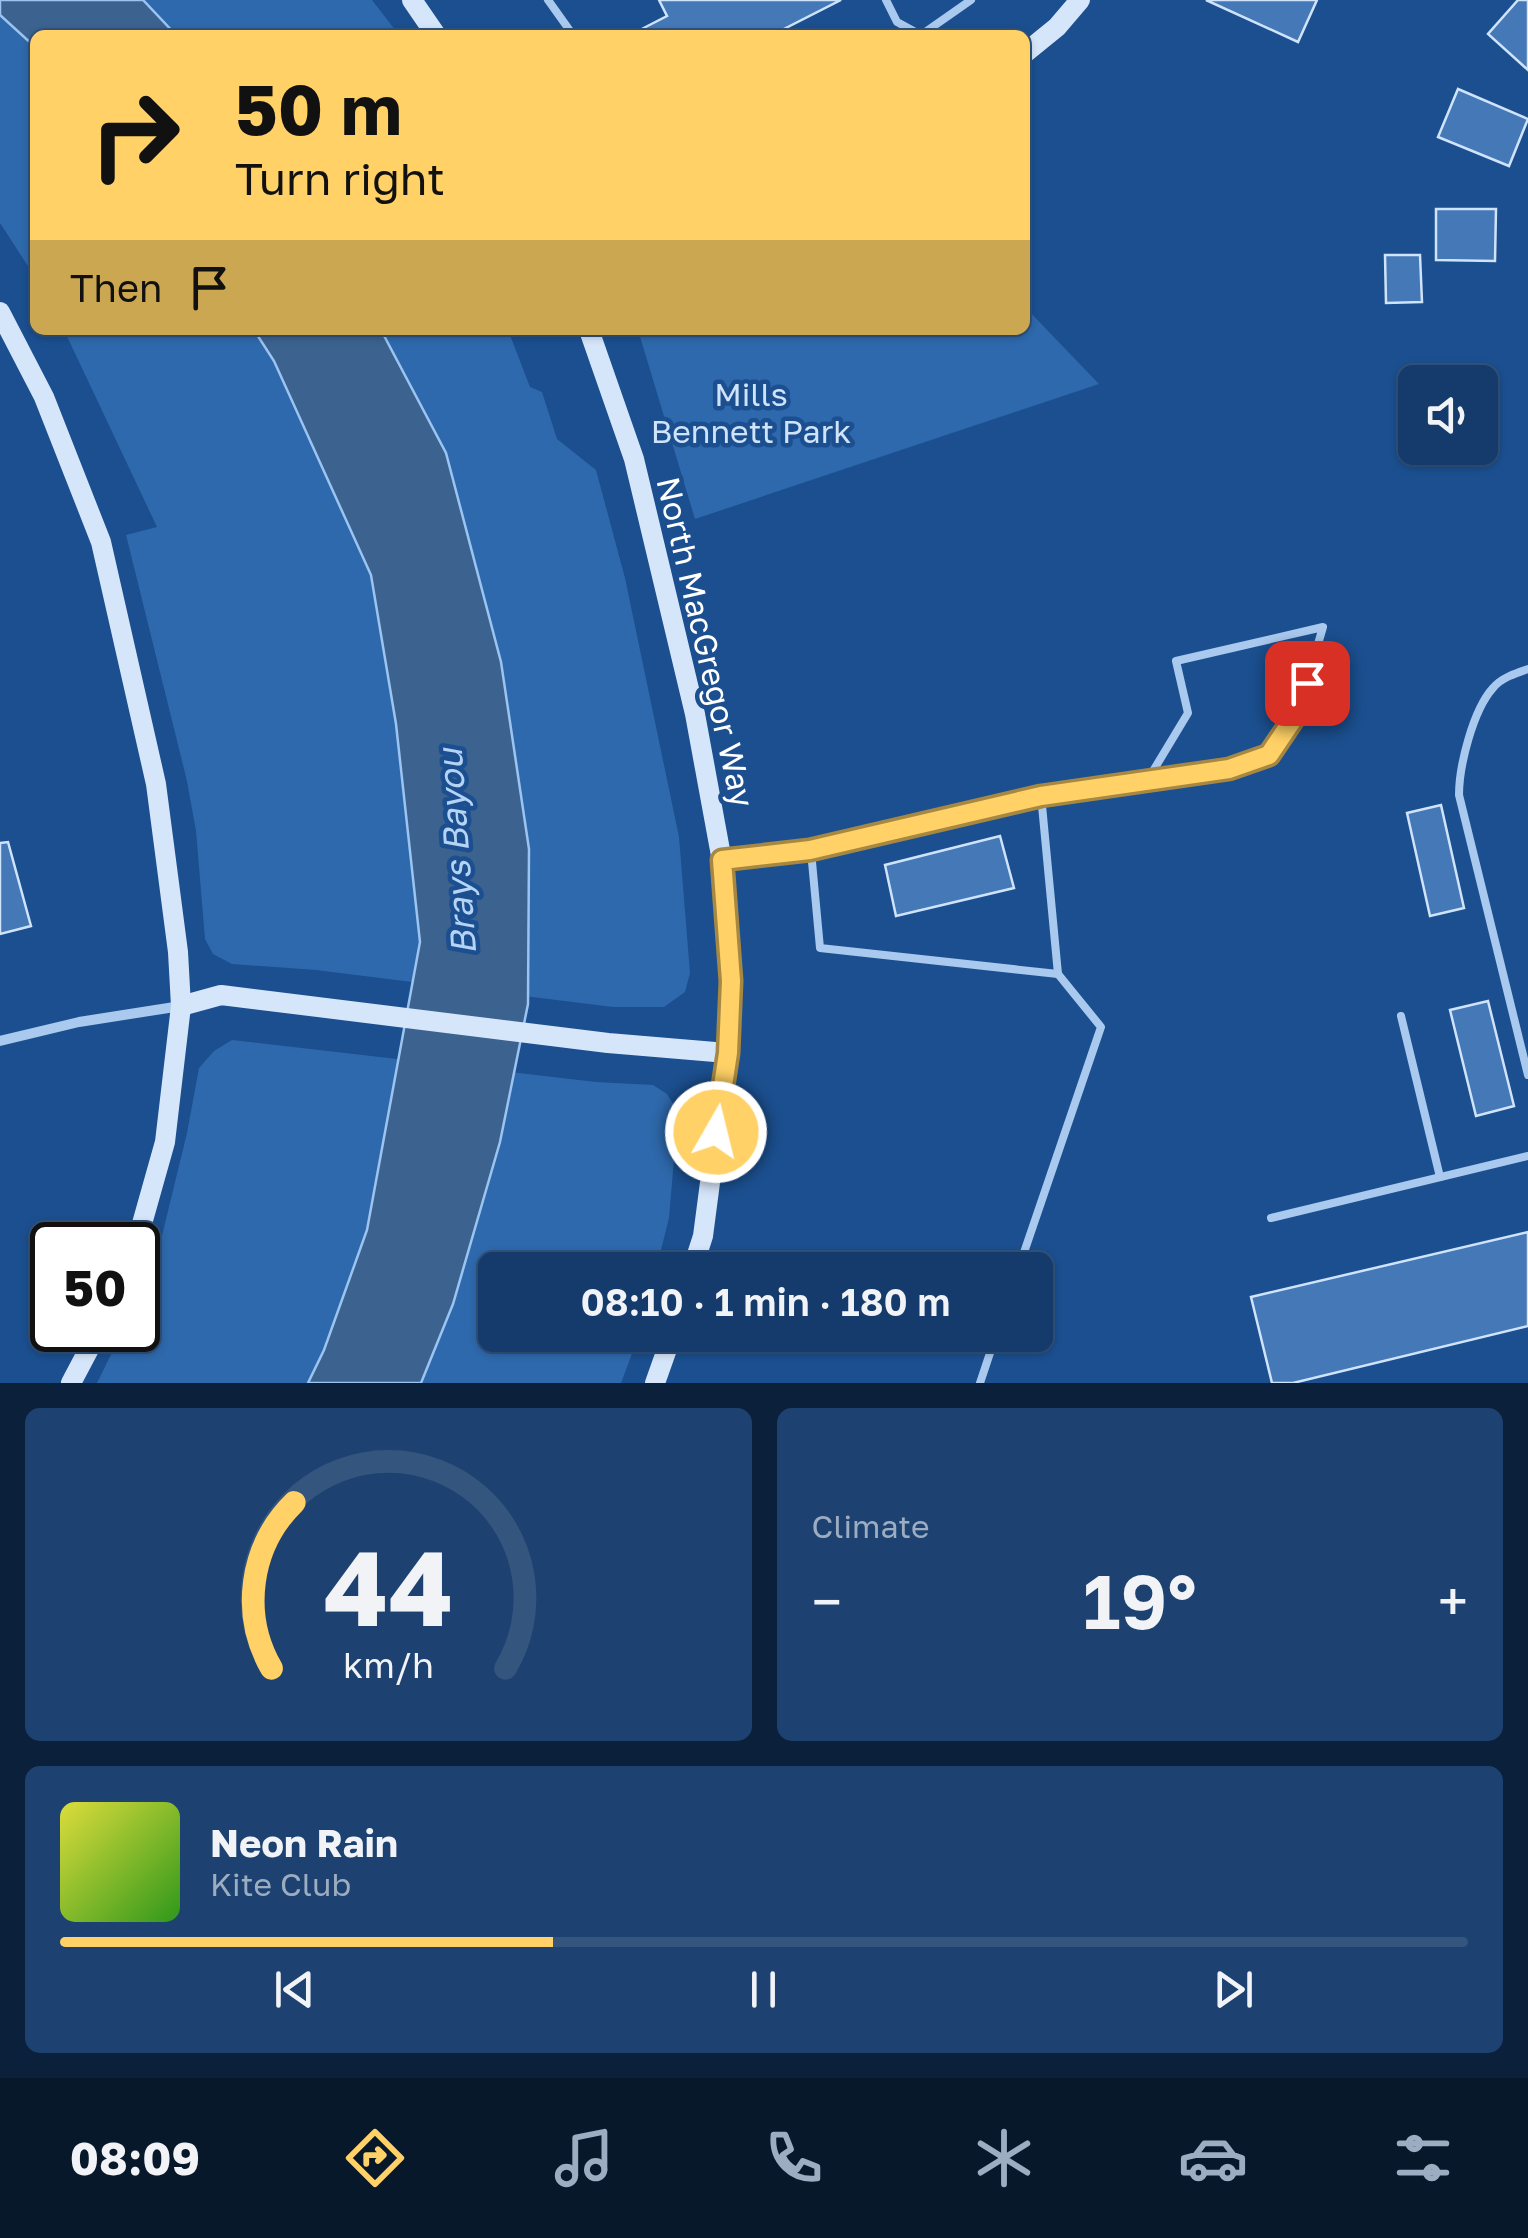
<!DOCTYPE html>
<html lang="en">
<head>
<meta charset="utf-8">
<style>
	:root { --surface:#143b6b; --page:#1d4271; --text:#f1f3f6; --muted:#9dadc1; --line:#33557e; --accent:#ffd166 }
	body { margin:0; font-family:"Golos Text",sans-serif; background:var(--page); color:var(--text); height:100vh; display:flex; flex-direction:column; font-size:38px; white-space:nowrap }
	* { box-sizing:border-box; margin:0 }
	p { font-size:32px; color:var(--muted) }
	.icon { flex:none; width:55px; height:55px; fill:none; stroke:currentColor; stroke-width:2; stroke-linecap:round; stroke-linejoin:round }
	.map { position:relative; height:1383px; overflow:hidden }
	.sheet { display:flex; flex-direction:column; gap:25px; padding:25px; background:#0b203b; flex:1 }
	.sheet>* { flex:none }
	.guide { position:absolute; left:30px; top:30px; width:1000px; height:305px; border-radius:15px; box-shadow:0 2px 8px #0004,0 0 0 2px var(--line); background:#ffd166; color:#111; overflow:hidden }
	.fabs { position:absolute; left:1398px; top:365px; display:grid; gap:20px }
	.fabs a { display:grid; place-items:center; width:100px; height:100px; border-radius:15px; background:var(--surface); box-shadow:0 2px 8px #0004,0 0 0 2px var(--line); font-size:50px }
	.speed { position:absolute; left:30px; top:1222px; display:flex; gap:20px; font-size:50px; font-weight:700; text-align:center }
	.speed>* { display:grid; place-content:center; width:130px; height:130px; border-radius:50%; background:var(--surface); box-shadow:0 2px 8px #0004,0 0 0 2px var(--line); line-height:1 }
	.speed .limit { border:5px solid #111; border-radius:15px; background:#fff; color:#111 }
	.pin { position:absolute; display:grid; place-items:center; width:85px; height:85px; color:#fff; margin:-42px; border-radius:20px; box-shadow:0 5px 15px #0006 }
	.me { position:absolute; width:110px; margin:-55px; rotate:8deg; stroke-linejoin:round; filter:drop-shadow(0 0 8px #0008) }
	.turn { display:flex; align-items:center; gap:35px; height:210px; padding:0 40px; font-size:45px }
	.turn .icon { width:130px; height:130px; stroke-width:2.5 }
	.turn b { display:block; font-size:70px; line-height:85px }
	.then { display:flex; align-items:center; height:95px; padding:0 40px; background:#0003; gap:20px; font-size:38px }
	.big { font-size:75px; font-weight:600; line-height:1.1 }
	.sheet .tile { flex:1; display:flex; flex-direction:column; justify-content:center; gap:15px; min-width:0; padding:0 35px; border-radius:15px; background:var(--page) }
	.sheet .dial { align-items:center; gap:0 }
	.dial svg { height:260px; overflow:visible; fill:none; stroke:var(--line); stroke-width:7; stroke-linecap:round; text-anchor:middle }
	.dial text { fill:var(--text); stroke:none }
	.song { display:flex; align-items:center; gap:30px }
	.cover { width:120px; height:120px; border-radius:15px; background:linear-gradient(135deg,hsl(60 70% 55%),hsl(110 70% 35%)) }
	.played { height:10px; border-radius:5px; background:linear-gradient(90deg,var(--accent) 35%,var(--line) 35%) }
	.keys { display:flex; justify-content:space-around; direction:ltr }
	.heat { display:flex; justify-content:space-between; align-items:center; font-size:55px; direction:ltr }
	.sheet .tiles { flex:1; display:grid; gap:25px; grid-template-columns:1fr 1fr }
	.tile:last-child { grid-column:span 2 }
	.trip { position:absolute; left:478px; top:1252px; width:575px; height:100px; border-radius:15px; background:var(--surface); box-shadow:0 2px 8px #0004,0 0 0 2px var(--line); font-weight:600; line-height:100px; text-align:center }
	.menu { display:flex; height:160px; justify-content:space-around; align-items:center; background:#08182b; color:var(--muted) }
	.menu .icon { width:70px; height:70px }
	.menu .active { color:var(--accent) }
	.menu b { font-size:45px; color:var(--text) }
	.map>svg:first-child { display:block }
	.green { fill:#2e69ad }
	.water { fill:#3c6290; stroke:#9cc4f0; stroke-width:2.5 }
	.building { fill:#4478b7; stroke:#cfe3fa; stroke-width:2.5 }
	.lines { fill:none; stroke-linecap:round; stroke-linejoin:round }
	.lane { stroke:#a9c9ee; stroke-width:8 }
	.street { stroke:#a9c9ee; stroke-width:10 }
	.secondary { stroke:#d6e6fa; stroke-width:20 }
	.route-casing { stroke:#a68842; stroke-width:25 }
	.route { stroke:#ffd166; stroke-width:18 }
	.labels { text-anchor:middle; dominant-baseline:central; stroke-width:9; stroke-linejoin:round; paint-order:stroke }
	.park-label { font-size:32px; fill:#cfe3fa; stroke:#1b4f8f }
	.street-label { font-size:32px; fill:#fff; stroke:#1b4f8f }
	.water-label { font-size:35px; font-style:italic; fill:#b5d3f5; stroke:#1b4f8f }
</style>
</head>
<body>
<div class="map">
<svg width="1528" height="1383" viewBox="0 0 1528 1383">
	<rect width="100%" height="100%" fill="#1b4f8f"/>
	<!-- green -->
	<g class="green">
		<polygon points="0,0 372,0 399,35 35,35 35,277 0,223"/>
		<polygon points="1025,307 1099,384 695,519 638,330 1025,330"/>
		<polygon points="64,330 508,330 530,387 542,392 557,439 596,470 625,578 679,837 690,973 685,992 664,1007 613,1007 316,970 232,964 213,954 205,939 196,831 187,781 126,535 157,527"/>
		<polygon points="232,1040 596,1082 653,1085 667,1094 678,1112 669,1218 656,1270 495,1270 495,1335 639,1335 621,1383 97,1383 123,1330 138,1330 138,1297 159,1248 187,1133 199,1068 214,1051"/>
	</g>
	<!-- water -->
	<g class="water">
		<polygon points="0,0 143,0 176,35 35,35 35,47 0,15"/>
		<polygon points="254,330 381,330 446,453 501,662 529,849 528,1004 500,1142 453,1304 421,1383 308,1383 324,1350 367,1230 420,942 396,724 371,575 274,361"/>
	</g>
	<!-- building -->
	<g class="building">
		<polygon points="659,0 841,0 772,35 630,35 667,16"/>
		<polygon points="1206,0 1317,0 1298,42"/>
		<polygon points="1518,0 1528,0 1528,70 1488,34"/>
		<polygon points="1458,89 1528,119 1509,166 1438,137"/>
		<polygon points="1436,209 1496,209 1495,261 1436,260"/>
		<polygon points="1385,255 1420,255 1422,302 1386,303"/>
		<polygon points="1441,805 1464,908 1430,916 1407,813"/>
		<polygon points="1000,836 1014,888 896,916 885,865"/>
		<polygon points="8,842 31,926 0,934 0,843"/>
		<polygon points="1488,1001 1514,1106 1476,1116 1450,1010"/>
		<polygon points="1528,1232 1528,1326 1293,1383 1272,1383 1251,1297"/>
	</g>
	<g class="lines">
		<!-- lane -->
		<g class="lane">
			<polyline points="548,0 573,35"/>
			<polyline points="886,0 897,22 921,35"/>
			<polyline points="921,35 971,0"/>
			<path d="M1528,669C1516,673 1501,678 1493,688C1473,710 1459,766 1459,795L1528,1075"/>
			<polyline points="1041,795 1058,974"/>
			<polyline points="811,851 820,948 1058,974 1101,1027 1018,1270"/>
			<polyline points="722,861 811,851 1041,795 1229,769 1269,755 1298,712 1323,627 1176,661 1188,713 1147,781"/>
			<polyline points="1401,1016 1440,1177"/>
			<polyline points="1271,1218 1528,1156"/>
			<polyline points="980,1383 996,1335"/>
		</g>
		<!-- street -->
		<polyline class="street" points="0,1041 79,1022 181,1006"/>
		<!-- secondary -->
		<g class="secondary">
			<polyline points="412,0 436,35"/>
			<polyline points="1025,53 1057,27 1080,0"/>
			<polyline points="0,312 44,397 101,542 156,784 178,952 181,1006 165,1142 136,1245"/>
			<polyline points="589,330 634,459 695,714 722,861 731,981 727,1053 703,1236 692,1270"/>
			<polyline points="181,1006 221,995 608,1043 727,1053"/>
			<polyline points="71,1383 99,1330"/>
			<polyline points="655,1383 672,1335"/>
		</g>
	</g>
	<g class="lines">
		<!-- route casing -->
		<g class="route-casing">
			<polyline id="route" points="716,1132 728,1053 731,981 722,860 810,850 1041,796 1229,769 1269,755 1298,712 1307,683"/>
		</g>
		<!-- route -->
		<use href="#route" class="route"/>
	</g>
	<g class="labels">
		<!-- park labels -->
		<g class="park-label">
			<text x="751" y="394">Mills<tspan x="751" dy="37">Bennett Park</tspan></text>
		</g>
		<!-- street labels -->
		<g class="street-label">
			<text transform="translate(706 642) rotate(77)">North MacGregor Way</text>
		</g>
		<!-- water labels -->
		<g class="water-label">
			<text transform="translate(456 852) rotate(-94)">Brays Bayou</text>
		</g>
	</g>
</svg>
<div class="fabs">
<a><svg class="icon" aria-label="sound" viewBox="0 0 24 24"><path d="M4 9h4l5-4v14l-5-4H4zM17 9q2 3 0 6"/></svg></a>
</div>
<div class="speed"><div class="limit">50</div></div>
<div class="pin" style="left:1307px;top:683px;background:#d93025"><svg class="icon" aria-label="arrive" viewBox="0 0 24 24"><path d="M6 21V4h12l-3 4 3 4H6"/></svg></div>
<svg class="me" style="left:716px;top:1132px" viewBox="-20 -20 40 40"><circle r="17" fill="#ffd166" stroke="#fff" stroke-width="3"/><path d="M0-11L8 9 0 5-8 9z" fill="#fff"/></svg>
<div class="trip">08:10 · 1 min · 180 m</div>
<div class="guide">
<div class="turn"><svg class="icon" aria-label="right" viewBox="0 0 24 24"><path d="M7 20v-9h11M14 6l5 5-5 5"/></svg><div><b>50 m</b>Turn right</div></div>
<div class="then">Then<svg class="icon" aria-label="arrive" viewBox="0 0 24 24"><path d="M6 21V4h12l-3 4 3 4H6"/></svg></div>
</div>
</div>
<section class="sheet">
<div class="tiles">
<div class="tile dial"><svg viewBox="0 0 100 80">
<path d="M14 69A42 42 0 1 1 86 69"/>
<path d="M14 69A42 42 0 0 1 21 18" stroke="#ffd166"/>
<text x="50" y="56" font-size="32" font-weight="700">44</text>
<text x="50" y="72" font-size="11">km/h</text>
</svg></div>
<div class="tile"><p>Climate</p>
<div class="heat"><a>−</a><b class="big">19°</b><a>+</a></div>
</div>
<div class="tile">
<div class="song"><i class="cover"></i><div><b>Neon Rain</b><p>Kite Club</p></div></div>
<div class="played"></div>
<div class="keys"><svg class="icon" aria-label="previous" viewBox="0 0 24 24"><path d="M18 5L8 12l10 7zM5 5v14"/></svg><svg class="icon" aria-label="pause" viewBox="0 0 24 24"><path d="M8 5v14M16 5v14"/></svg><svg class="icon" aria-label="next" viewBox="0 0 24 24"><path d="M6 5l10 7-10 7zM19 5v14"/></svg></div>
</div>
</div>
</section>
<nav class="menu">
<b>08:09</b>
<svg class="icon active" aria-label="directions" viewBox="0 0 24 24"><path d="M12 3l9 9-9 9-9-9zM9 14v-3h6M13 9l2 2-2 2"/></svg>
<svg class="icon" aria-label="music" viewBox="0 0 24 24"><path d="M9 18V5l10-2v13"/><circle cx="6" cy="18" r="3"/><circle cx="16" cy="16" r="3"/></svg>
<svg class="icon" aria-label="phone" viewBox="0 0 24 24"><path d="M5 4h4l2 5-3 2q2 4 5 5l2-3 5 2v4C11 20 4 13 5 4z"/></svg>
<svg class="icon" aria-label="climate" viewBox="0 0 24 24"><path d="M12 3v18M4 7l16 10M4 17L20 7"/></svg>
<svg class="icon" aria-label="car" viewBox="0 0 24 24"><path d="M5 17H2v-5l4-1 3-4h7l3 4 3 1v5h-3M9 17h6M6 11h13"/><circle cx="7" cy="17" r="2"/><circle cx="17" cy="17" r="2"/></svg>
<svg class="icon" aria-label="filters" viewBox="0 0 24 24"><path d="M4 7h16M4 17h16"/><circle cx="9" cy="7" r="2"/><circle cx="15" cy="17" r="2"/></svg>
</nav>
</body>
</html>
